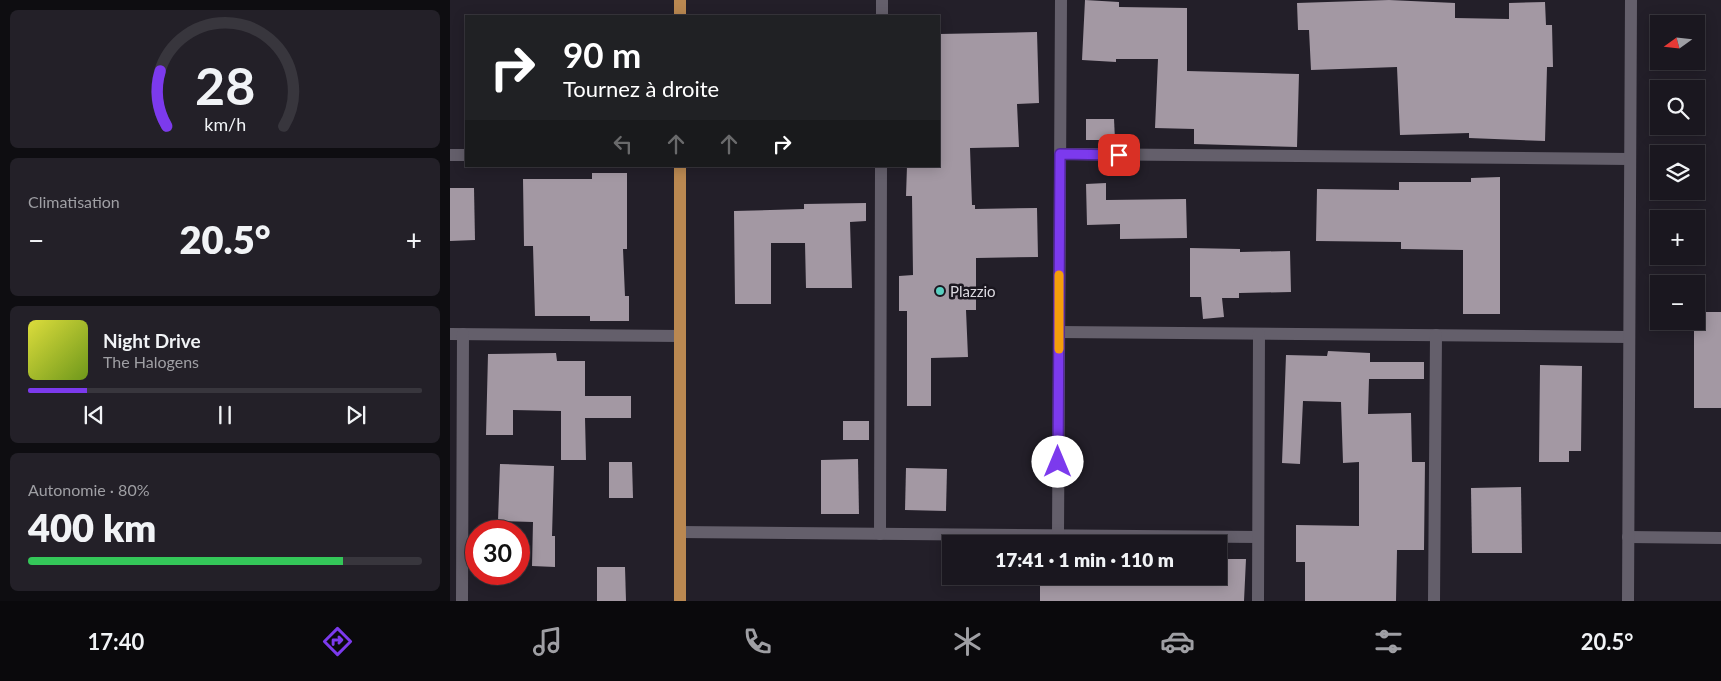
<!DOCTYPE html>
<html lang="fr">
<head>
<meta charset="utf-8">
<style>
	:root { --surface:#1a171f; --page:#232028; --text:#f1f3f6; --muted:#9f9fa4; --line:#38363d; --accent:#7c3aed }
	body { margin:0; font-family:Lato,sans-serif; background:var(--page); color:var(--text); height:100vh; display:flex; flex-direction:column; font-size:19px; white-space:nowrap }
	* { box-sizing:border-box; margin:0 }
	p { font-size:16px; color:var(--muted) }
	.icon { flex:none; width:28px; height:28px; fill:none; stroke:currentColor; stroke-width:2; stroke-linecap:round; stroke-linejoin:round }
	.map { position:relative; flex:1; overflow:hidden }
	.panel { display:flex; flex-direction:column; gap:10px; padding:10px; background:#0e0d11; width:450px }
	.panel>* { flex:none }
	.top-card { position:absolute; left:15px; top:15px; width:475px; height:152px; border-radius:0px; box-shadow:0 2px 12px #0003,0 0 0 1px var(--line); background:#202124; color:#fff; overflow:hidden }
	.needle { width:32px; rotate:255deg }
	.controls { position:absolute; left:1200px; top:15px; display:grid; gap:10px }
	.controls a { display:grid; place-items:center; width:55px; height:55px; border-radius:0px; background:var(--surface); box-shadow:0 2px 12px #0003,0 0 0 1px var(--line); font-size:25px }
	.speed { position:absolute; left:15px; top:520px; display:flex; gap:10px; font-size:25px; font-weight:700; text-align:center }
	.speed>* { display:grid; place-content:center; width:65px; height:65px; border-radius:50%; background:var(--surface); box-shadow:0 2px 12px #0003,0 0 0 1px var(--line); line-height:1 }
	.speed .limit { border:8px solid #d22; background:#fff; color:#111 }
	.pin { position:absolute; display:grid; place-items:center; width:42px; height:42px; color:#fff; margin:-21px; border-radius:10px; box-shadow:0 2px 8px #0006 }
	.me { position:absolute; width:55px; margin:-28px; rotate:0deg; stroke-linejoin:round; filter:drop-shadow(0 0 4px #0008) }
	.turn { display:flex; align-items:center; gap:18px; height:105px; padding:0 15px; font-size:22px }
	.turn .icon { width:65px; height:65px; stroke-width:2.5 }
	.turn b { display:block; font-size:35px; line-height:42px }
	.lanes { display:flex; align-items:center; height:48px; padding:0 15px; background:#0003; justify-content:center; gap:25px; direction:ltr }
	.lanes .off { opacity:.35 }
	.big { font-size:38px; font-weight:800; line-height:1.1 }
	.panel .widget { flex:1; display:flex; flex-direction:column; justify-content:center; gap:8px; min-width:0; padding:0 18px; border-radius:8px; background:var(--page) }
	.panel .dial { align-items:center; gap:0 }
	.dial svg { height:130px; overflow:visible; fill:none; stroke:var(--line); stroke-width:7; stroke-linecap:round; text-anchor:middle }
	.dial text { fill:var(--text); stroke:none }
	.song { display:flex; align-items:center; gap:15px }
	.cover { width:60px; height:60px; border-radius:8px; background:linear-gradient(135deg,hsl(60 70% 55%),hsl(80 70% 35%)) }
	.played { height:5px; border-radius:2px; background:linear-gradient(90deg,var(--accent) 15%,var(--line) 15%) }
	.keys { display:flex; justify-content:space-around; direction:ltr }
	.heat { display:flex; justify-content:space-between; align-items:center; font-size:28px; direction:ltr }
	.charge { height:8px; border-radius:4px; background:linear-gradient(90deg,#34c759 80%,var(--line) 0) }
	.trip { position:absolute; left:492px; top:535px; width:285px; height:50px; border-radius:0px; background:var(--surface); box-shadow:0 2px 12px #0003,0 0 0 1px var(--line); font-weight:800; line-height:50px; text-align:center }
	.tabs { display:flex; height:80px; justify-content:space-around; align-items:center; background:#0a090c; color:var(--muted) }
	.tabs .icon { width:35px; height:35px }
	.tabs .on { color:var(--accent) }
	.tabs b { font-size:22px; color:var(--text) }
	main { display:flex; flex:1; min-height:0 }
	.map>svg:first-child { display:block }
	.building { fill:#a398a3 }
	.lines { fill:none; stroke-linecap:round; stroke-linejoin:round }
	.minor { stroke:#645f6b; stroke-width:12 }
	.major { stroke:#ba8851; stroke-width:12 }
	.route-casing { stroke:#51269a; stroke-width:12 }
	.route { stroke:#7c3aed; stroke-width:9 }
	.slow { stroke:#f59e0b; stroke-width:9 }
	.poi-dot { fill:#59cebf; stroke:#1a161f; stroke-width:2 }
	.labels { text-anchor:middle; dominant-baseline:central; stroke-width:5; stroke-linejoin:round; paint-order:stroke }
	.poi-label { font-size:15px; fill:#dcd9e0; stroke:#1a161f; text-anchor:start }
</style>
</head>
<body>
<main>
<section class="panel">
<div class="widget dial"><svg viewBox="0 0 100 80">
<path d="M14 69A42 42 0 1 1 86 69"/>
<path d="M14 69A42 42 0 0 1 10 35" stroke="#7c3aed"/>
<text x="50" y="56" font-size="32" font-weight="700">28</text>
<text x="50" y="72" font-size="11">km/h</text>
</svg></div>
<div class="widget"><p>Climatisation</p>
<div class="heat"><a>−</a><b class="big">20.5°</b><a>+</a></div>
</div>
<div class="widget">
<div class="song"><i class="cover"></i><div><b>Night Drive</b><p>The Halogens</p></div></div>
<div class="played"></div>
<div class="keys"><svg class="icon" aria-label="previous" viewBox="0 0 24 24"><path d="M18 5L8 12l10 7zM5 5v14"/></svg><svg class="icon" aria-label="pause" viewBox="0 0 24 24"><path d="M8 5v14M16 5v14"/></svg><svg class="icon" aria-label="next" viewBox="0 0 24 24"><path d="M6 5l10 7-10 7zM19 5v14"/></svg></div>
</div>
<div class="widget"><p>Autonomie · 80%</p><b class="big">400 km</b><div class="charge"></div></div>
</section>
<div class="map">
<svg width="1271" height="601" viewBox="0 0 1271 601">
	<rect width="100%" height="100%" fill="#231f29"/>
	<!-- building -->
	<g class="building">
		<polygon points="635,0 669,2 669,7 737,8 737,71 849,74 847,147 744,144 744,129 705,128 708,59 666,59 666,62 632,60"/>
		<polygon points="939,0 1005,3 1005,18 1059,19 1059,3 1095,2 1096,25 1102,25 1103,67 1097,67 1095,141 1019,138 1019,133 950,135 947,67 861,70 859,30 848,30 847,3"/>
		<polygon points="587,32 589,103 567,104 569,147 520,148 522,205 525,205 525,209 587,208 588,257 526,258 526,310 516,310 518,357 481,358 481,406 457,406 457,311 449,311 449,276 463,275 462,196 456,196 457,166 489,166 489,34"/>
		<polygon points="636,119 664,119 665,140 636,140"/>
		<polygon points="142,173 177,173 177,249 173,249 175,296 179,296 179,321 140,321 140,316 85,316 83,246 74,246 73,179 142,179"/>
		<polygon points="1050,177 1050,314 1013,314 1013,250 951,249 951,242 866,241 867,189 949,190 949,182 1021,182 1021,178"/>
		<polygon points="656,183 656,200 736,199 737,238 670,239 670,224 637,225 636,184"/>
		<polygon points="0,188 24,188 25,240 0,241"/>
		<polygon points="416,203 416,221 400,222 402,288 356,288 355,243 321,243 321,304 285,304 284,211 354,209 354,204"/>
		<polygon points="740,248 790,249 790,252 840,251 841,292 789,293 789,298 772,298 774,317 753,319 751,297 740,297"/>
		<polygon points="1246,312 1271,312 1271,408 1244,408 1244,321 1246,321"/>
		<polygon points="878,351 920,353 920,362 974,362 974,379 919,379 918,414 961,413 962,462 975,462 974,550 947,550 946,601 855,601 855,562 846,562 846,525 909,526 909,462 893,463 891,402 853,401 850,464 832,463 836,355 877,356"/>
		<polygon points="106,353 107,361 135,361 135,396 181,396 181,418 135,418 136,460 111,460 111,411 63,410 63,435 36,435 38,354"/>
		<polygon points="1090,365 1132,366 1131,451 1119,451 1119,462 1089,462"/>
		<rect x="393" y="421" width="26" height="19"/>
		<polygon points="408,459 409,514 371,514 371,460"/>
		<polygon points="159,462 182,462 183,498 159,498"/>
		<polygon points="50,464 104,466 102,536 105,536 105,567 82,566 83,522 48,521"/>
		<polygon points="456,468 497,469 496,511 455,510"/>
		<polygon points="1071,487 1072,553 1022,553 1021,488"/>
		<polygon points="775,559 796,559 794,601 590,601 590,576 775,578"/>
		<polygon points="147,567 175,567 176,601 147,601"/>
	</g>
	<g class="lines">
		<!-- minor -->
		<g class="minor">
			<polyline points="432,16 432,0"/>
			<polyline points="610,154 1180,159"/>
			<polyline points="0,155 16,155"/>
			<polyline points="609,332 1179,337"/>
			<polyline points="0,334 230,336"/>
			<polyline points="230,532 808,537"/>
			<polyline points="430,534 431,166"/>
			<polyline points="608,535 611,0"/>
			<polyline points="1178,537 1271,538"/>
			<polyline points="12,601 13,334"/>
			<polyline points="808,601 809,334"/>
			<polyline points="984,601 986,335"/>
			<polyline points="1178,601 1181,0"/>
		</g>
		<!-- major -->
		<g class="major">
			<polyline points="230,16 230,0"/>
			<polyline points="230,601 230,166"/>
		</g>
	</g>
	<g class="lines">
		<!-- route casing -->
		<g class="route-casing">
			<polyline id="route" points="608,462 610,154 669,155"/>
		</g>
		<!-- route -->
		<use href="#route" class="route"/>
		<!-- slow -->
		<polyline class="slow" points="609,349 609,275"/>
	</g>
	<!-- markers -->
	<circle class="poi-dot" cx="490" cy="291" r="5"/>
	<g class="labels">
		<!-- poi labels -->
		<g class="poi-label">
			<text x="500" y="291">Plazzio</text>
		</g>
	</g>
</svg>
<div class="controls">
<a><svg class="needle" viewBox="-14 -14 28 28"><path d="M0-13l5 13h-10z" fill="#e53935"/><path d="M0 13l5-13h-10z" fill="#9f9fa4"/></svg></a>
<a><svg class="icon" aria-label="search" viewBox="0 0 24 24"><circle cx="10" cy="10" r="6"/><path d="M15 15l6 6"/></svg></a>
<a><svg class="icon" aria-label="layers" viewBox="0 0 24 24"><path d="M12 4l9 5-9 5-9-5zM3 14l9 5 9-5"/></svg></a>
<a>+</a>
<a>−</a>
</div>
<div class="speed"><div class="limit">30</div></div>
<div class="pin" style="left:669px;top:155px;background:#d93025"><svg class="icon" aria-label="arrive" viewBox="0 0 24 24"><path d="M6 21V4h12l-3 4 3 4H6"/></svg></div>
<svg class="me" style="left:608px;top:462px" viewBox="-20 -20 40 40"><circle r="19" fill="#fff"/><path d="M0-13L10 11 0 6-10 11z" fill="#7c3aed"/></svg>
<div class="trip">17:41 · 1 min · 110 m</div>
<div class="top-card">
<div class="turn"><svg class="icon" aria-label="right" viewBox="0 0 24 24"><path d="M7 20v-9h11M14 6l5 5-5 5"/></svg><div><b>90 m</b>Tournez à droite</div></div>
<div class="lanes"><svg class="icon off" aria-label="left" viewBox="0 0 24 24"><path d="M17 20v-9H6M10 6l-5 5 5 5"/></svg><svg class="icon off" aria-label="ahead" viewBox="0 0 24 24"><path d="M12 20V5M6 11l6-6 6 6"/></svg><svg class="icon off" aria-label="ahead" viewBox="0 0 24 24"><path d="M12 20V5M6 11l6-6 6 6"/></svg><svg class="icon" aria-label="right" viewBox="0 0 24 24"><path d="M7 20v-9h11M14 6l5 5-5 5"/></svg></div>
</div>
</div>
</main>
<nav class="tabs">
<b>17:40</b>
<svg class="icon on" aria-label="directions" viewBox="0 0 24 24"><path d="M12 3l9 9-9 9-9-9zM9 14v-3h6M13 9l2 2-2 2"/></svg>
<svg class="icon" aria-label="music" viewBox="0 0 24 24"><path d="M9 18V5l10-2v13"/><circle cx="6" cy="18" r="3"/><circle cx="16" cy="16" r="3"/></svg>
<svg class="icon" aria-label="phone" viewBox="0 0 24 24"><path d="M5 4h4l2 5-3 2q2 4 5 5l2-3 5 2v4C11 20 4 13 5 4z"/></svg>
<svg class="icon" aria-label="climate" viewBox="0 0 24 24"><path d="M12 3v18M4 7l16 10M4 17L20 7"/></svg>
<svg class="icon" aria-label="car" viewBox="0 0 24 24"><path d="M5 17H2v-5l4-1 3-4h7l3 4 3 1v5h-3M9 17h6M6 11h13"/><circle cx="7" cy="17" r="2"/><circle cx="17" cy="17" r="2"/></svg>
<svg class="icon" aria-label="filters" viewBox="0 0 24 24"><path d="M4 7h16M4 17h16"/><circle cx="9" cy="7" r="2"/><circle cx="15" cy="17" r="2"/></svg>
<b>20.5°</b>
</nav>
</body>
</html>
